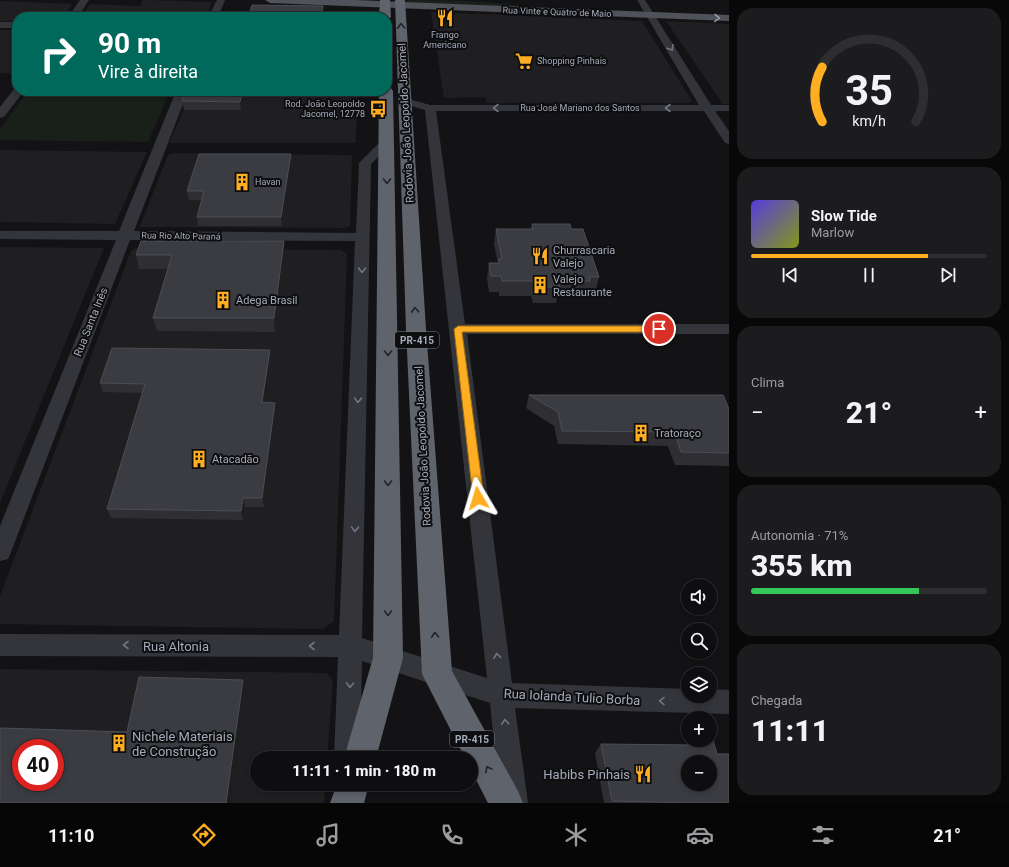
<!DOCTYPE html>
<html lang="pt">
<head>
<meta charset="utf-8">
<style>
	:root { --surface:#0e0e10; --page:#1c1c1e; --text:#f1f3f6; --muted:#9b9c9f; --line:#2e2e30; --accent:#ffae21 }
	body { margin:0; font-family:Roboto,sans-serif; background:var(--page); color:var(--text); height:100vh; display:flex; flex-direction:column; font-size:15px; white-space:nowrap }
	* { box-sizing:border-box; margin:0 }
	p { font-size:13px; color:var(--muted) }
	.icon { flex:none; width:22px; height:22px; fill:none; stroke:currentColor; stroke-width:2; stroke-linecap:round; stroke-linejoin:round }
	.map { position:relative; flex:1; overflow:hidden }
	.panel { display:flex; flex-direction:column; gap:8px; padding:8px; background:#080809; width:280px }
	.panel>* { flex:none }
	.banner { position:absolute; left:12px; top:12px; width:380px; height:84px; border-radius:16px; box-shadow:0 2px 6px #0003,0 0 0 1px var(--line); background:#00695c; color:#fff; overflow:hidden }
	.controls { position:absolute; left:681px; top:579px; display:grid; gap:8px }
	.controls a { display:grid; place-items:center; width:36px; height:36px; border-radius:50%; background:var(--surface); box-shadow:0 2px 6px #0003,0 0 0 1px var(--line); font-size:20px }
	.speed { position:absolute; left:12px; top:739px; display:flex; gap:8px; font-size:20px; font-weight:700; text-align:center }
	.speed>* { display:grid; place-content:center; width:52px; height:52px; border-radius:50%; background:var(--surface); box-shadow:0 2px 6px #0003,0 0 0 1px var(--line); line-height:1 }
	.speed .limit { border:6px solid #d22; background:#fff; color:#111 }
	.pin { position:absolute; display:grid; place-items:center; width:34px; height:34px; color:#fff; margin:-17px; border:2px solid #fff; border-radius:50%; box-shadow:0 1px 4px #0007 }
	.me { position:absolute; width:44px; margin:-22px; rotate:353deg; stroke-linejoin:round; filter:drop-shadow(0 0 3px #0008) }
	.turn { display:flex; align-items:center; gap:14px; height:84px; padding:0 20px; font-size:18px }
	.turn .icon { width:52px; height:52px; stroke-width:2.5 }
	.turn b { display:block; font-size:28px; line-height:34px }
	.big { font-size:30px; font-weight:800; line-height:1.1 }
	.panel .card { flex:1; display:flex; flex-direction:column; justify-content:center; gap:6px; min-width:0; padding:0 14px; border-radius:16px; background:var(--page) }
	.panel .dial { align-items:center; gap:0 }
	.dial svg { height:104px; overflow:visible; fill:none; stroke:var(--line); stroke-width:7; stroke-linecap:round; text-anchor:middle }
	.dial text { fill:var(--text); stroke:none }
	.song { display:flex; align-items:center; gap:12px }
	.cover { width:48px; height:48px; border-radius:6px; background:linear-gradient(135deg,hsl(250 70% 55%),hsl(70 70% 35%)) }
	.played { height:4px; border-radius:2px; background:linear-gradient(90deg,var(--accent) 75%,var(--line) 75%) }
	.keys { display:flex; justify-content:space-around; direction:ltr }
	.heat { display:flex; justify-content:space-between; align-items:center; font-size:22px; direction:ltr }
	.charge { height:6px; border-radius:3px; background:linear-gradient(90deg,#34c759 71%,var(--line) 0) }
	.trip { position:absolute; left:250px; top:751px; width:228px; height:40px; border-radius:20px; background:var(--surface); box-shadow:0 2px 6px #0003,0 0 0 1px var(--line); font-weight:800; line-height:40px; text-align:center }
	.tabs { display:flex; height:64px; justify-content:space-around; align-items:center; background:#060606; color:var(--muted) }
	.tabs .icon { width:28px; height:28px }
	.tabs .selected { color:var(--accent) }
	.tabs b { font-size:18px; color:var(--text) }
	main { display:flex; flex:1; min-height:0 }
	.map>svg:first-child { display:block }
	.built { fill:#1f1f22; fill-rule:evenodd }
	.green { fill:#19201a }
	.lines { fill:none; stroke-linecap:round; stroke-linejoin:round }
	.minor { fill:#34353a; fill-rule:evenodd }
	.major { fill:#505259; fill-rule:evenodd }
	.highway { fill:#5f636c; fill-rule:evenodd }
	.wall { fill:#2f2f33 }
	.shaded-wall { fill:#1e1e21 }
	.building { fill:#3b3c41; stroke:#4c4e54; fill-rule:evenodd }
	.oneway { stroke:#9398a4 }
	.oneway2 { stroke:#222327 }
	.oneway3 { stroke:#72757f }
	.route { fill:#ffae21; stroke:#a67115 }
	.labels { text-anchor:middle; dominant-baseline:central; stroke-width:4; stroke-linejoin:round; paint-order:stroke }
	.far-street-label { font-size:9px; fill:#a4aab7; stroke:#0e0e10 }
	.far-poi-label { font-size:9px; fill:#a4aab7; stroke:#0e0e10; text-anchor:start }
	.shield { fill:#0e0e10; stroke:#777b85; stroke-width:1 }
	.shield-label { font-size:10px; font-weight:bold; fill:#a4aab7 }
	.street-label { font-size:11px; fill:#a4aab7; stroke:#0e0e10 }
	.poi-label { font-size:11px; fill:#a4aab7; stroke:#0e0e10; text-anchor:start }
	.near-street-label { font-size:13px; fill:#a4aab7; stroke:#0e0e10 }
	.near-poi-label { font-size:13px; fill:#a4aab7; stroke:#0e0e10; text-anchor:start }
</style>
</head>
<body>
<main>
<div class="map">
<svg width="729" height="803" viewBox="0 0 729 803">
	<rect width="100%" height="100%" fill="#131315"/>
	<!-- built -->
	<g class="built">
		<polygon points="143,0 147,0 212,2 206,17 81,17 90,4 140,6"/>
		<polygon points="0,1 73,4 63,17 17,17 17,21 0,21"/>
		<polygon points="431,12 642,21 692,101 688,103 487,103 485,97 444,98"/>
		<polygon points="666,21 729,24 729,105 723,104"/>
		<rect x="0" y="30" width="17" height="43"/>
		<polygon points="192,91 359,91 355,143 169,143"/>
		<polygon points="0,150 147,152 115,224 0,222"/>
		<polygon points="173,153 349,155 352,156 350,226 345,228 142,227 140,226 168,155"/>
		<polygon points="0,247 104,248 0,503"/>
		<polygon points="136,248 341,250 347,254 334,621 323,629 0,624 0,596 131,251"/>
		<path d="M0,669L327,673L333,681L327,758H257V784H325L324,803H0ZM21,748H55V782H21Z"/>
	</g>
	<!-- green -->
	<g class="green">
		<path d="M407,0C450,0 494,1 536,8L407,3Z"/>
		<polygon points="28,91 170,91 148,142 0,140 0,129"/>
	</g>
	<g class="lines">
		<!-- minor -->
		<g class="minor">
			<polygon points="80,0 89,0 78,17 68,17"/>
			<polygon points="217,0 225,0 218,17 208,17"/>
			<polygon points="637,0 645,0 711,105 729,105 729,111 715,111 729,131 729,144 725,143 704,111 436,111 465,324 729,324 729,334 467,334 512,683 688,689 688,696 710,696 710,689 729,690 729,714 515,708 528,803 500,803 490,703 362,661 360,758 334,758 338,657 0,656 0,634 339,635 355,241 130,240 11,552 8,559 0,561 0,526 116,240 0,239 0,231 119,231 176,91 188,91 134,231 356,233 359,163 383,139 391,139 393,142 371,164 362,638 487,678 425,110 401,103 399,101 405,98 430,105 699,105"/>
			<rect x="0" y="22" width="17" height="6"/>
			<polygon points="17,88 17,91 24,91 4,117 0,118 0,107 14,89"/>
		</g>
		<!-- major -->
		<polygon class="major" points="265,0 355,0 729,15 729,21 270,3"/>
		<!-- highway -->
		<g class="highway">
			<polygon points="380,0 390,0 391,17 389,19 387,20 387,17 379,17"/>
			<polygon points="395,0 405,0 426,329 452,671 518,791 523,803 488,803 471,770 471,758 465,758 422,674 406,329"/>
			<polygon points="387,87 391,88 393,91 403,658 376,758 344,758 373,658 379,91 387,91"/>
			<polygon points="337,784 369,784 364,803 330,803"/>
		</g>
	</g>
	<!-- wall -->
	<g class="wall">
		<polygon points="246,91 241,110 184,110 182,101"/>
		<polygon points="291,154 292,163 282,226 198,226 197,217 202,200 189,200 187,191"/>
		<polygon points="532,224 571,229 599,277 595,293 587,293 586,296 557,296 556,303 533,303 531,296 499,296 499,292 489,292 487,278 489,263 498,263 494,244 496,229 531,229"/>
		<polygon points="285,254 275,332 157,331 153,318 168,269 139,269 136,255"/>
		<polygon points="271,359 265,402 276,412 264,507 245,507 243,520 111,518 107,509 142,393 103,392 100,383"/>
		<polygon points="529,395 729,409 729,466 675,465 668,446 558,444 554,426 526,408"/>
		<polygon points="691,740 717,754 729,803 604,803 595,753 601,744 686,745"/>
	</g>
	<!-- shaded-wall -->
	<g class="shaded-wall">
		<polygon points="323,6 323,17 322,17"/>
		<polygon points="243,91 246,91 241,110 240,102"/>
		<polygon points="291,154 292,163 282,226 281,217"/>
		<polygon points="284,241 285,254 275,332 274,318"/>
		<polygon points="270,350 271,359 264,412 262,402"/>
		<polygon points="275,403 276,412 264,507 262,498"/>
		<polygon points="243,498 245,507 243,520 241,511"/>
		<polygon points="243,680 245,687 230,803 226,803"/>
	</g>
	<!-- building -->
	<g class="building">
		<polygon points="252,5 323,6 322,17 248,17"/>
		<polygon points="186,91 243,91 240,102 182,101"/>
		<polygon points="199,154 291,154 281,217 197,217 204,191 187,191"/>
		<polygon points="532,224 570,224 571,229 583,229 599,277 589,277 590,281 558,281 560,287 536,287 535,281 502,281 501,276 491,276 489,263 499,263 499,259 502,259 496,229 533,229"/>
		<polygon points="141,241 284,241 274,318 153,318 172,255 136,255"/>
		<polygon points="112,348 270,350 262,402 275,403 262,498 243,498 241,511 107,509 145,384 100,383"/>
		<polygon points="529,395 723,395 729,409 729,453 681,452 674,432 562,431 558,412"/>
		<path d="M139,677L243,680L226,803H0V728L127,732ZM21,748H55V782H21Z"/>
		<path d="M691,740H713L717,754H729V803H696L612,801L601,744L693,745ZM688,762H710V784H688Z"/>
	</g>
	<!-- one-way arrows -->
	<defs><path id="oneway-chevron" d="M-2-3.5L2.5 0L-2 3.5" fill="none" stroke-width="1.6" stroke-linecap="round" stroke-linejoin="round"/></defs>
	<use class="oneway" href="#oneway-chevron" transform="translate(717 18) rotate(2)"/>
	<g class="oneway2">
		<use href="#oneway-chevron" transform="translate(401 26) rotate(-93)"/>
		<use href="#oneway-chevron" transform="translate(387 181) rotate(89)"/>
		<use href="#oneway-chevron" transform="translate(415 310) rotate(-93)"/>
		<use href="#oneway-chevron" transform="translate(388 353) rotate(90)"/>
		<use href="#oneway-chevron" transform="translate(388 483) rotate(90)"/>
		<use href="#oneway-chevron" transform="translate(388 613) rotate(90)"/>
		<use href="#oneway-chevron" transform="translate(435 635) rotate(-93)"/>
		<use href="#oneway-chevron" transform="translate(488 769) rotate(-118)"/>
	</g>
	<g class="oneway3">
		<use href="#oneway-chevron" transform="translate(671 48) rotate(58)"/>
		<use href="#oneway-chevron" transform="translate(496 108) rotate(180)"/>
		<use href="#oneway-chevron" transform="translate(668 108) rotate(180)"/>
		<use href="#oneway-chevron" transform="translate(362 270) rotate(92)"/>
		<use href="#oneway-chevron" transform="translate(358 400) rotate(92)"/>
		<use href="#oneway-chevron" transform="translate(355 529) rotate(92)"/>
		<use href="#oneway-chevron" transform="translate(126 645) rotate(-180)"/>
		<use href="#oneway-chevron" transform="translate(312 646) rotate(-180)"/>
		<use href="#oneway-chevron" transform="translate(497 656) rotate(-97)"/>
		<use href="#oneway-chevron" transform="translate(350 685) rotate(91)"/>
		<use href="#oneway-chevron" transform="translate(662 701) rotate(-179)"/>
		<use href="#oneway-chevron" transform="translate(505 722) rotate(-96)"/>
	</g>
	<!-- route -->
	<polygon class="route" points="458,326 659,326 663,329 659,332 462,332 484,498 482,501 478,502 475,501 473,498 454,329"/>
	<!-- icons -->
	<defs>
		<g id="restaurant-bare" transform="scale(1.38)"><path d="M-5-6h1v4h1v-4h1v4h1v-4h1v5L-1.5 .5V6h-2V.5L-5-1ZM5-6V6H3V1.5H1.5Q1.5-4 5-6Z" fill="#ffae21" stroke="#0e0e10" stroke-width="2.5" paint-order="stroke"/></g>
		<g id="supermarket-bare" transform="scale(1.38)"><path d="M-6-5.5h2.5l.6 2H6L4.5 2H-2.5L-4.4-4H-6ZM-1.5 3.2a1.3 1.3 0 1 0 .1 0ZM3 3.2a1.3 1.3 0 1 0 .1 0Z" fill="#ffae21" stroke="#0e0e10" stroke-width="2.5" paint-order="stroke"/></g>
		<g id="bus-bare" transform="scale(1.38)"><path d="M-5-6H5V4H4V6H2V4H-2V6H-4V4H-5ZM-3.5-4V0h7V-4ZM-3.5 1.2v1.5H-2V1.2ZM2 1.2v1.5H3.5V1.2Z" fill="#ffae21" stroke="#0e0e10" stroke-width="2.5" paint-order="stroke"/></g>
		<g id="building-bare" transform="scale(1.38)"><path d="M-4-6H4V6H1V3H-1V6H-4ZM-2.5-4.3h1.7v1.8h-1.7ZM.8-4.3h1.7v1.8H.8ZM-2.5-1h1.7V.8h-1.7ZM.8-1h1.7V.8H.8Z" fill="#ffae21" stroke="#0e0e10" stroke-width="2.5" paint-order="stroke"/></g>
	</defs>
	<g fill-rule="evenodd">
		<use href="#restaurant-bare" x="445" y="18"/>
		<use href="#supermarket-bare" x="524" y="61"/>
		<use href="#bus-bare" x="378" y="109"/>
		<use href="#building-bare" x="242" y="182"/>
		<use href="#restaurant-bare" x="540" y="256"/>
		<use href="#building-bare" x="540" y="285"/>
		<use href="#building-bare" x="223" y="300"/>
		<use href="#building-bare" x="641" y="433"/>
		<use href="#building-bare" x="199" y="459"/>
		<use href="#building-bare" x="119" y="743"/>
		<use href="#restaurant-bare" x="643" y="774"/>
	</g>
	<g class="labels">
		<!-- far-street labels -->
		<g class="far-street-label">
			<text transform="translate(557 12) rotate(2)">Rua Vinte e Quatro de Maio</text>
			<text x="580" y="108">Rua José Mariano dos Santos</text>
			<text transform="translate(181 236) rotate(1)">Rua Rio Alto Paraná</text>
		</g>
		<!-- far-poi labels -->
		<g class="far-poi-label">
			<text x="445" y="35" text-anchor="middle">Frango<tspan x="445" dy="10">Americano</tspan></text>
			<text x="537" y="61">Shopping Pinhais</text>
			<text x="365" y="104" text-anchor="end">Rod. João Leopoldo<tspan x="365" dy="10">Jacomel, 12778</tspan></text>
			<text x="255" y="182">Havan</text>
		</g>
		<!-- shield labels -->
		<g class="shield">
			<rect x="395" y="332" width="44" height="16" rx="3"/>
			<rect x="450" y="731" width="44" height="16" rx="3"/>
		</g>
		<g class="shield-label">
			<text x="417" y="340">PR-415</text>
			<text x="472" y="739">PR-415</text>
		</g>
		<!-- street labels -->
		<g class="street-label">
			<text transform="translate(406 123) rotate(-93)">Rodovia João Leopoldo Jacomel</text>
			<text transform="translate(91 322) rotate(-68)">Rua Santa Inês</text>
			<text transform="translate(423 446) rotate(-93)">Rodovia João Leopoldo Jacomel</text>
		</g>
		<!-- poi labels -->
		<g class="poi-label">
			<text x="553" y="250">Churrascaria<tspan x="553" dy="13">Valejo</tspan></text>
			<text x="553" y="279">Valejo<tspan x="553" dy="13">Restaurante</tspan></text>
			<text x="236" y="300">Adega Brasil</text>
			<text x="654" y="433">Tratoraço</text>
			<text x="212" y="459">Atacadão</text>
		</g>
		<!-- near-street labels -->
		<g class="near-street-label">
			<text x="176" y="646">Rua Altonia</text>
			<text transform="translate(572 697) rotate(3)">Rua Iolanda Tulio Borba</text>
		</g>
		<!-- near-poi labels -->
		<g class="near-poi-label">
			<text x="132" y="736">Nichele Materiais<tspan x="132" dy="15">de Construção</tspan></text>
			<text x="630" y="774" text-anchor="end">Habibs Pinhais</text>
		</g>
	</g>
</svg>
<div class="controls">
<a><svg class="icon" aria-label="sound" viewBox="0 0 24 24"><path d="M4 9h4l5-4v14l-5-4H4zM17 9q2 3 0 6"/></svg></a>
<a><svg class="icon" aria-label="search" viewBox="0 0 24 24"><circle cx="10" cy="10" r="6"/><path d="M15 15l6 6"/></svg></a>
<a><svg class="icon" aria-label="layers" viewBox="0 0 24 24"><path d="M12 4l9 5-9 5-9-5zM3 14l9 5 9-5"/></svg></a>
<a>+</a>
<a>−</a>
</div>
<div class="speed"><div class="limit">40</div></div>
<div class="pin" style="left:659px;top:329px;background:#d93025"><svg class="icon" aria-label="arrive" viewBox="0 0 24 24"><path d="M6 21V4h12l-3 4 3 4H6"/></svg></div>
<svg class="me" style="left:478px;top:498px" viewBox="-20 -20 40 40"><path d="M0-17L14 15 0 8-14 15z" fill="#ffae21" stroke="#fff" stroke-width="4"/></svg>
<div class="trip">11:11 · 1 min · 180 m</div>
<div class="banner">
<div class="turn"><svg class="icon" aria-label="right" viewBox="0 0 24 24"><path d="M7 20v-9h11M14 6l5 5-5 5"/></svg><div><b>90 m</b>Vire à direita</div></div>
</div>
</div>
<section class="panel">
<div class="card dial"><svg viewBox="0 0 100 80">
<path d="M14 69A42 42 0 1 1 86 69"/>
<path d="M14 69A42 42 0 0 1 14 27" stroke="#ffae21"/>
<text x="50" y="56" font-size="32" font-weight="700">35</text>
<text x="50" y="72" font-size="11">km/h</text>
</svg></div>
<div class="card">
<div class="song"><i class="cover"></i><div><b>Slow Tide</b><p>Marlow</p></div></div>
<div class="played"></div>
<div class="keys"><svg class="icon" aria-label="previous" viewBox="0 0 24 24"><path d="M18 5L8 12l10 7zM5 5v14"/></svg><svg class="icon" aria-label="pause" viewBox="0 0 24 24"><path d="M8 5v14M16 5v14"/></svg><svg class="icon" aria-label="next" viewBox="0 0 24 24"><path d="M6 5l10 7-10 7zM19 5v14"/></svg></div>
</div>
<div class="card"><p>Clima</p>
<div class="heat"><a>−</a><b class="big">21°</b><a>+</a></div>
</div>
<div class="card"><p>Autonomia · 71%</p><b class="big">355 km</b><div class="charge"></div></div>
<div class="card"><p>Chegada</p><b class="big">11:11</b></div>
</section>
</main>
<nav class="tabs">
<b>11:10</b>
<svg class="icon selected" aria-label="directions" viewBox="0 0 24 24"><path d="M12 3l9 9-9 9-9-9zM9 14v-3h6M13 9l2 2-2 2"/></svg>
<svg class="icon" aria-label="music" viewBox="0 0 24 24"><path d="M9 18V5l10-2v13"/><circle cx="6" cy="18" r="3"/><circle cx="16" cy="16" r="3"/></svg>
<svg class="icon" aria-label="phone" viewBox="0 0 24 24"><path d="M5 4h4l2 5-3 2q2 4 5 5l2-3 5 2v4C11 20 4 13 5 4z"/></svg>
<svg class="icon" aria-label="climate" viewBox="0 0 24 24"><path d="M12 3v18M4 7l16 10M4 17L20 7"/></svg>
<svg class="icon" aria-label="car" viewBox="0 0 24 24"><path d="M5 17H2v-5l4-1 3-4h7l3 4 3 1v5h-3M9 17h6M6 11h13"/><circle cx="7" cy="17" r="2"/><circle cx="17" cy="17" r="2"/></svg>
<svg class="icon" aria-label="filters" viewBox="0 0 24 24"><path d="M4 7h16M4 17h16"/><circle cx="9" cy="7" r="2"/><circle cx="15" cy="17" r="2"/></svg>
<b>21°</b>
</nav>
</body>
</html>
